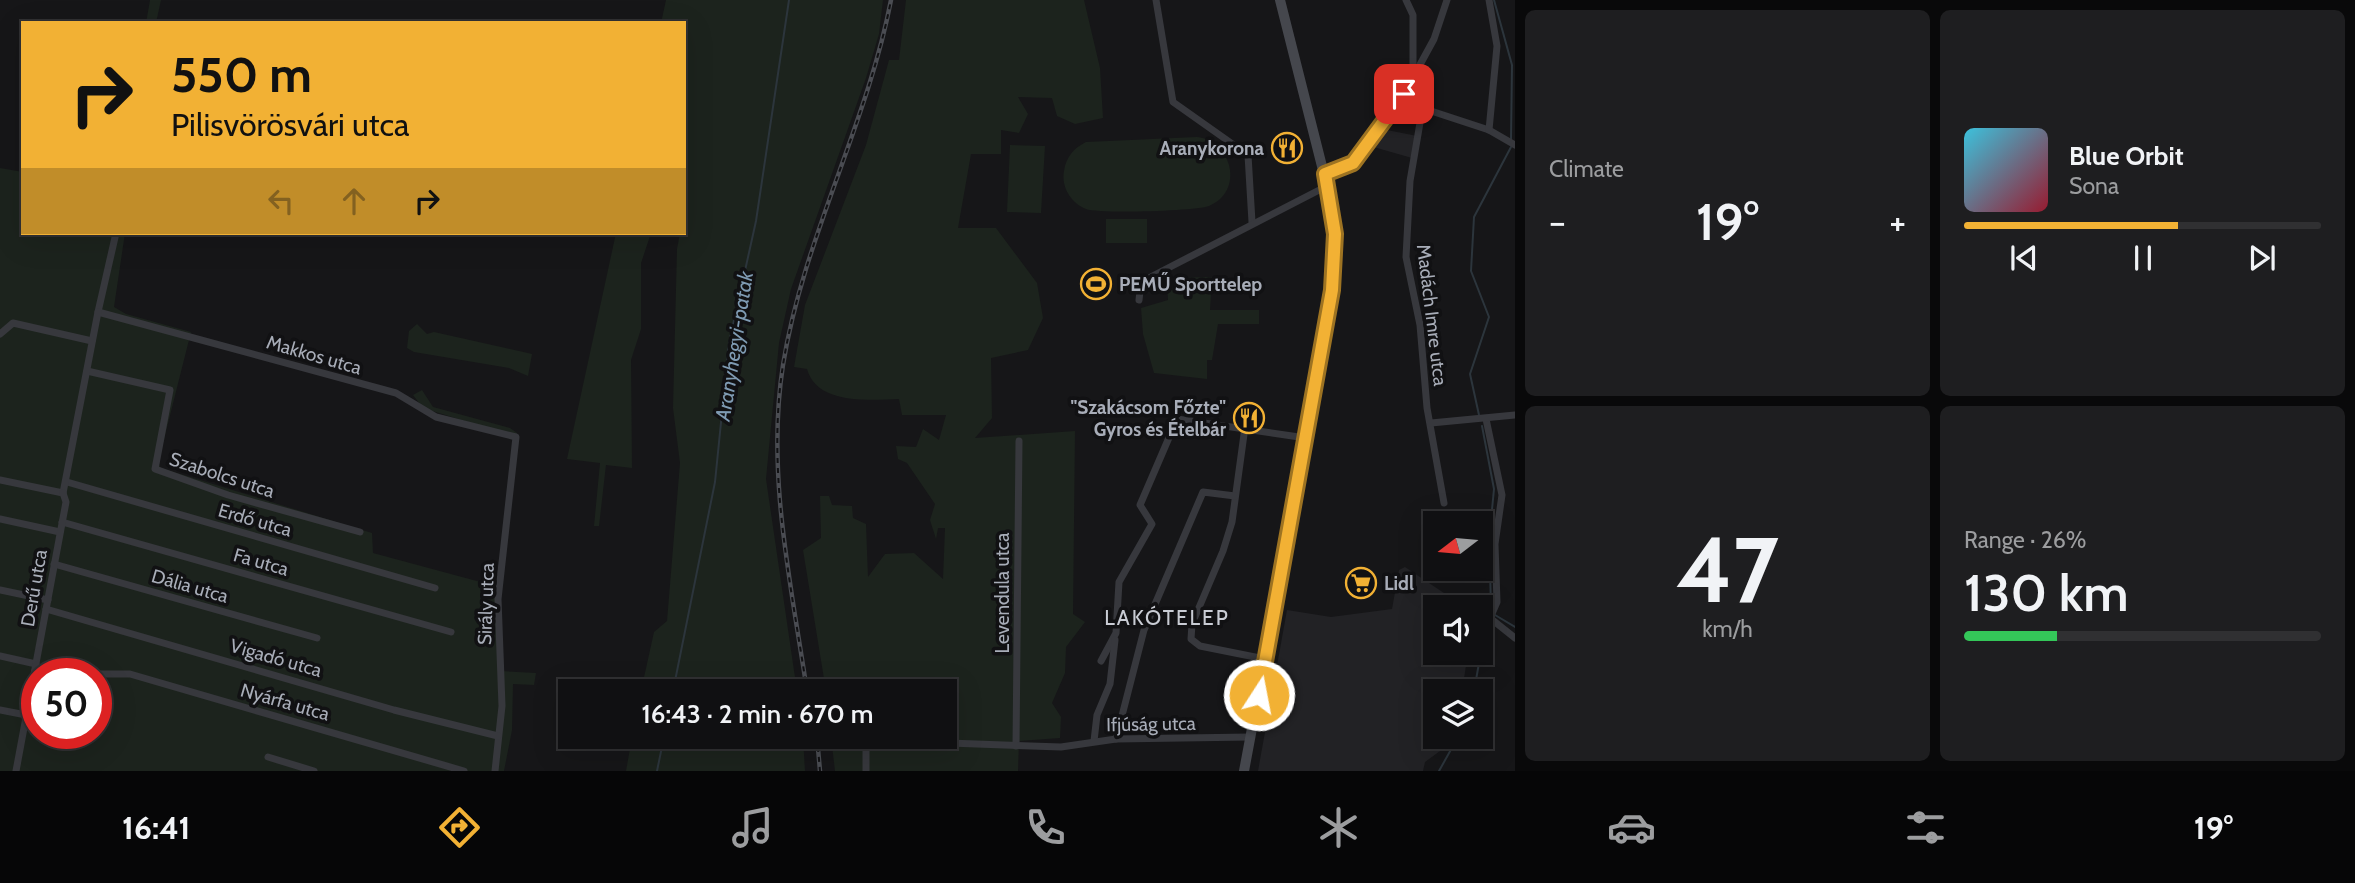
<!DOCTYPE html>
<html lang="en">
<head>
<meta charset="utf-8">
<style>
	:root { --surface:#101012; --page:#1e1e20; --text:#f1f3f6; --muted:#9c9d9f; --line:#303032; --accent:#f2b134 }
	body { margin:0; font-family:Cabin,sans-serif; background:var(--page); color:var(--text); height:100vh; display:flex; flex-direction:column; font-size:26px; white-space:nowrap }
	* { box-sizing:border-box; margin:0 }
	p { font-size:23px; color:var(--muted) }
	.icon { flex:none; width:38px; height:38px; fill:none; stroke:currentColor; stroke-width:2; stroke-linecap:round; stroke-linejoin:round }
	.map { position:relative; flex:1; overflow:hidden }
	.side { display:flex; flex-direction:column; gap:10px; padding:10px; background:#09090a; width:840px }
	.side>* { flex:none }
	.hud { position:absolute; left:21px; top:21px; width:665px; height:214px; border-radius:0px; box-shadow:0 7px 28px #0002,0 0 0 2px var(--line); background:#f2b134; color:#111; overflow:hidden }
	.needle { width:46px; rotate:254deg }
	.controls { position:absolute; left:1423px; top:511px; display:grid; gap:14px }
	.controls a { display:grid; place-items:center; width:70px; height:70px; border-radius:0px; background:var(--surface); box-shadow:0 7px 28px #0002,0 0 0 2px var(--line); font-size:35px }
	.speed { position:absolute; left:21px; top:658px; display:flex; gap:14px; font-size:35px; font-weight:700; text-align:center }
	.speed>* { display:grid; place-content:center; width:91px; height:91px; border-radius:50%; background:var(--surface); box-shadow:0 7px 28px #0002,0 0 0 2px var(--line); line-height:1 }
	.speed .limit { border:10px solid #d22; background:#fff; color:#111 }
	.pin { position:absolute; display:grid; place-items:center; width:60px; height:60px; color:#fff; margin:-30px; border-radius:14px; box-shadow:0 4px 10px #0006 }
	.me { position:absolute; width:77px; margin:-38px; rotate:11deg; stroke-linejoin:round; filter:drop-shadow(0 0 5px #0008) }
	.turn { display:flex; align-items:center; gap:24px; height:147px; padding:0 35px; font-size:32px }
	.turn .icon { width:91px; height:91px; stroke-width:2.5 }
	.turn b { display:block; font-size:49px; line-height:60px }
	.lanes { display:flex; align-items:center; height:66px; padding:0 35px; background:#0003; justify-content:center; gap:35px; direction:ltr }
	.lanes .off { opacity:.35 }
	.big { font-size:52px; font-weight:600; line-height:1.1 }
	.side .tile { flex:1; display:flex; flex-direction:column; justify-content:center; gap:10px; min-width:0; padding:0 24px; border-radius:10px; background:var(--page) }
	.side .dial { align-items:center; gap:0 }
	.dial b { font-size:91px; line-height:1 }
	.song { display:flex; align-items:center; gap:21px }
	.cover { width:84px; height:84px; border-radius:10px; background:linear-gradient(135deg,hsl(190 70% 55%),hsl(350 70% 35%)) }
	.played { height:7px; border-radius:4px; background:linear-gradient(90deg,var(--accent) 60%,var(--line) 60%) }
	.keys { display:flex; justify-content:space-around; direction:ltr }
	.heat { display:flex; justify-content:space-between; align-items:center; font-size:38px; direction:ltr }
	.charge { height:10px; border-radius:5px; background:linear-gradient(90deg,#34c759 26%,var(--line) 0) }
	.side .tiles { flex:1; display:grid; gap:10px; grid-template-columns:repeat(2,1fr) }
	.trip { position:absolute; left:558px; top:679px; width:399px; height:70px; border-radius:0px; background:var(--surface); box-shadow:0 7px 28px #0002,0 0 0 2px var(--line); font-weight:600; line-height:70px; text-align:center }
	.tab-bar { display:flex; height:112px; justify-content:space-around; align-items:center; background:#060607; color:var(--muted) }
	.tab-bar .icon { width:49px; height:49px }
	.tab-bar .active { color:var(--accent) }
	.tab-bar b { font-size:32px; color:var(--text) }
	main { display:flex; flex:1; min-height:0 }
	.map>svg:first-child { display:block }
	.built { fill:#222225 }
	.green { fill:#1c231d; fill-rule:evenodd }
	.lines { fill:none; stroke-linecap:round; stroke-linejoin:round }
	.stream { stroke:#2c353c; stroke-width:2 }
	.street { stroke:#37383d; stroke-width:7 }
	.secondary { stroke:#45474d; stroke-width:10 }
	.rail-casing { stroke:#4a4c52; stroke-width:4.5 }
	.rail { stroke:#111113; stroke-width:2; stroke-dasharray:5; stroke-linecap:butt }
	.route-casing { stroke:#9d7322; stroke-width:18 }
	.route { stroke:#f2b134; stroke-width:12 }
	.labels { text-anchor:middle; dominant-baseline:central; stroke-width:7; stroke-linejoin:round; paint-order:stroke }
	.poi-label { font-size:19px; font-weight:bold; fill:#a8adb8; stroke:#111113; text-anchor:end }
	.street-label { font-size:19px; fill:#a8adb8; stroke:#111113 }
	.water-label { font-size:21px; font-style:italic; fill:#7f9bb3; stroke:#111113 }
	.neighbourhood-label { font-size:21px; letter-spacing:2px; fill:#c9ccd4; stroke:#111113 }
</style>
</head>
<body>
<main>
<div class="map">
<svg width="1515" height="771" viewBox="0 0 1515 771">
	<rect width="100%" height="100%" fill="#161618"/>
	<!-- built -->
	<g class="built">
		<polygon points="1382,129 1417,136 1412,158 1370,146"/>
		<polygon points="1405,567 1465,607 1435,607 1435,653 1468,653 1462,691 1435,691 1435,737 1448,737 1440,751 1425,762 1423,771 1258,771 1287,610 1331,617 1392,609 1399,570"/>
	</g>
	<!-- green -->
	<g class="green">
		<polygon points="150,0 161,0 156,23 146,23"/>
		<polygon points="666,0 883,0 879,34 866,78 791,289 779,343 766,479 797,691 641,691 654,632 667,621 680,463 673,408 677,249 680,233 684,233 684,23 661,23"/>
		<path d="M906,0H1084L1100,68L1103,118L1075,124L1057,116L1052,98L1018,97L1028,114L1019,133L1001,130V154H971L958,228H996L1037,283L1043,318L1028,350L991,358L992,418L975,438L1075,431L1073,614L1085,622L1066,647L1065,673L1052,703L1061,717L1060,738L1019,741L1018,771H835L831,737H945V691H826L803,550L821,538L820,496H829L832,505L852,506L853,518L866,524L868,577L885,554L914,553L943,579L945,528H938L936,539L930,520L935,504L907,463L898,459L896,446L916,447L923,429L939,440L946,415H902L899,399C869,400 817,405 807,369L794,367L805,305L866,145L889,60H899Z"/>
		<path d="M1197,137C1232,141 1245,191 1209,206C1196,211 1099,214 1086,209C1071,203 1061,187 1064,171C1066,157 1074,148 1086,142Z"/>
		<polygon points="1010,145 1045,146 1041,213 1007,212"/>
		<path d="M0,168L23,172V233H125L114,307L126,314L191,332L158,463L161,468L372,533L373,553L499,587L501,671L536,673L534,685L513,684L512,730L504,771H0ZM37,674H96V733H37Z"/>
		<rect x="1106" y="219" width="41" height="24"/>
		<polygon points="616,233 651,233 641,263 641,329 631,360 632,468 606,465 599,526 594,526 600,463 567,459"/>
		<polygon points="1212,277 1210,310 1259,310 1259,324 1218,324 1212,360 1207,360 1207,379 1154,373 1143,334 1141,308 1168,300 1167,278"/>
		<polygon points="417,324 427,334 434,332 532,354 528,376 509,368 414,352 407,348 409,331"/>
		<polygon points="422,390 433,407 510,428 517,433 516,437 423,408 413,395"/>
		<polygon points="632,737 803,737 805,771 626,771"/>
	</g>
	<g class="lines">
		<!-- stream -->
		<g class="stream">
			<polyline points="1494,0 1512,65 1511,139"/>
			<polyline points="1479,415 1470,374 1489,317 1471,271 1474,217 1511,147"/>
			<polyline points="1482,426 1494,489 1490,530"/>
			<polyline points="1489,534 1491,607"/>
			<polyline points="1495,615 1515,627"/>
			<polyline points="673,691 715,482 729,343 756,221 789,0"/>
			<polyline points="1474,691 1481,652 1492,631"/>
			<polyline points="657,771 664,737"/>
			<polyline points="1439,771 1458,737"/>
		</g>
		<!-- street -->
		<g class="street">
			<polyline points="1156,0 1173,102 1248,155 1252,222"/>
			<polyline points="1406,0 1413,15 1413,74"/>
			<polyline points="1404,94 1421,117 1410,181 1406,257 1420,325 1427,408 1444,503"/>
			<polyline points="1425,109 1489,130 1515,145"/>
			<polyline points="1489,130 1497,46 1489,0"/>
			<polyline points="1325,174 1353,163 1404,94 1434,39 1447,0"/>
			<polyline points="116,233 98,312 396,393 436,417 516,437 498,599 502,706 495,771"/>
			<polyline points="1139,300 1141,282 1327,186"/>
			<polyline points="0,334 13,323 92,341"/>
			<polyline points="87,371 170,390 155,469 228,495 360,532"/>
			<polyline points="1486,419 1502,495 1495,544 1497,602 1490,618 1515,638"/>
			<polyline points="1431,423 1515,415"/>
			<polyline points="1245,427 1232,522 1223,551 1192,624 1191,639 1200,646 1265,659"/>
			<polyline points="0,480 63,493"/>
			<polyline points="67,482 435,588"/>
			<polyline points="63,493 98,312"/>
			<polyline points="0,519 60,532"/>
			<polyline points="62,522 451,632"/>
			<polyline points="54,564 317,638"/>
			<polyline points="0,590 48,600"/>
			<polyline points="46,609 394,710 498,736"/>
			<polyline points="0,656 36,664"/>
			<polyline points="1101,661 1116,633 1119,582 1152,524 1140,505 1177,419 1306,438"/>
			<polyline points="35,670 51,674"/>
			<polyline points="96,674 130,674 464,771"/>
			<polyline points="0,710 26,715"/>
			<polyline points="1116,739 1144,630 1203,492 1235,496"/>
			<polyline points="1094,741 1097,715 1110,684 1115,640"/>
			<polyline points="1016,746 1019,441"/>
			<polyline points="268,757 314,771"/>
			<polyline points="16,771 66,502 63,493"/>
			<polyline points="866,771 866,740 1061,747 1116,739 1250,737"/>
		</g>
		<!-- secondary -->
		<polyline class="secondary" points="1244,771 1309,424 1334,259 1331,202 1280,0"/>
		<!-- rail casing -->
		<g class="rail-casing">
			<g id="rail">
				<path d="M807,691C791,584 766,473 783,365C803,239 867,125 891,0"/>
				<polyline points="817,737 820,771"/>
			</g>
		</g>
		<!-- rail -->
		<use href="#rail" class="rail"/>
	</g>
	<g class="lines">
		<!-- route casing -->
		<g class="route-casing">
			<polyline id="route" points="1259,695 1332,290 1335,234 1325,174 1353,163 1404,94"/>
		</g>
		<!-- route -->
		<use href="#route" class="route"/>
	</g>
	<!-- icons -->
	<defs>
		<g id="restaurant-ring" transform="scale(1.575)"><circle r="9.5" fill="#111113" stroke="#f2b134" stroke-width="1.5"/><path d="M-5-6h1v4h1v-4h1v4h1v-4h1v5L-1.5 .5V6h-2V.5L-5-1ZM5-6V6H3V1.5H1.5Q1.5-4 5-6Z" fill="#f2b134"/></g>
		<g id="stadium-ring" transform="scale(1.575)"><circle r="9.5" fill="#111113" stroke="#f2b134" stroke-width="1.5"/><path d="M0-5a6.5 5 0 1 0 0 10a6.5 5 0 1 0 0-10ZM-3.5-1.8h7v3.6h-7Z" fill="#f2b134"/></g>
		<g id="supermarket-ring" transform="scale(1.575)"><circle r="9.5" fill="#111113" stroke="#f2b134" stroke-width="1.5"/><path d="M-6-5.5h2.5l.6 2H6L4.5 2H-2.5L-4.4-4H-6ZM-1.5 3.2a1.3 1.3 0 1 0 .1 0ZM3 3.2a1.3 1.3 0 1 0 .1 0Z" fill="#f2b134"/></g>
	</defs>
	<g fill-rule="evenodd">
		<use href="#restaurant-ring" x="1287" y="148"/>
		<use href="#stadium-ring" x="1096" y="284"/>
		<use href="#restaurant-ring" x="1249" y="418"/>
		<use href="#supermarket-ring" x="1361" y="583"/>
	</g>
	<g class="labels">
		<!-- poi labels -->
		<g class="poi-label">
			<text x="1264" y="148">Aranykorona</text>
			<text x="1119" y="284" text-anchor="start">PEMŰ Sporttelep</text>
			<text x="1226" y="407">"Szakácsom Főzte"<tspan x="1226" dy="22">Gyros és Ételbár</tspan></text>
			<text x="1384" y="583" text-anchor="start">Lidl</text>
		</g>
		<!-- street labels -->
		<g class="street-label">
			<text transform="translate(1432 315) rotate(83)">Madách Imre utca</text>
			<text transform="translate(314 355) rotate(16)">Makkos utca</text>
			<text transform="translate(222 475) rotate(18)">Szabolcs utca</text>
			<text transform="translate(255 520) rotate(16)">Erdő utca</text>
			<text transform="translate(261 562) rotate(16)">Fa utca</text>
			<text transform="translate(190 586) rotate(16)">Dália utca</text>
			<text transform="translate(34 588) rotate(-80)">Derű utca</text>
			<text transform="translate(1002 593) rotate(-90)">Levendula utca</text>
			<text transform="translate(486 604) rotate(-88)">Sirály utca</text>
			<text transform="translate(276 658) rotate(16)">Vigadó utca</text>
			<text transform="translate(285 702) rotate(16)">Nyárfa utca</text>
			<text transform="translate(1151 724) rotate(-1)">Ifjúság utca</text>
		</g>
		<!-- water labels -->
		<g class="water-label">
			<text transform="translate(734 346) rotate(-81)">Aranyhegyi-patak</text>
		</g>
		<!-- neighbourhood labels -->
		<g class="neighbourhood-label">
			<text x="1167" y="617">LAKÓTELEP</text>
		</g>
	</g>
</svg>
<div class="controls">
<a><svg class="needle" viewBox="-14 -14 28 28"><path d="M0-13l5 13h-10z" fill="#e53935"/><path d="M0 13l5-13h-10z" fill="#9c9d9f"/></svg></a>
<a><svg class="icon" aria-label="sound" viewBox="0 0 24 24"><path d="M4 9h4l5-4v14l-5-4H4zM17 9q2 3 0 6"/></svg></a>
<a><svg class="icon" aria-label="layers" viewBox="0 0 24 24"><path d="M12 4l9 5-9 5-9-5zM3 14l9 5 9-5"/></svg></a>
</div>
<div class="speed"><div class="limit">50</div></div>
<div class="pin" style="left:1404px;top:94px;background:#d93025"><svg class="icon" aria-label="arrive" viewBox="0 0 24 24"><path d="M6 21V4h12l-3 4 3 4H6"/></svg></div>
<svg class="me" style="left:1259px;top:695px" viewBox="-20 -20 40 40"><circle r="17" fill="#f2b134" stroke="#fff" stroke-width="3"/><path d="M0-11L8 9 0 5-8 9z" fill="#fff"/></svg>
<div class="trip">16:43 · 2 min · 670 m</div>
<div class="hud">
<div class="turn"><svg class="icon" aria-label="right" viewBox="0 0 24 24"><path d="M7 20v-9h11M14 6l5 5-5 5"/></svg><div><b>550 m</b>Pilisvörösvári utca</div></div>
<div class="lanes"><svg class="icon off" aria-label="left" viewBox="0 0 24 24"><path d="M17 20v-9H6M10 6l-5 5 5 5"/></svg><svg class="icon off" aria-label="ahead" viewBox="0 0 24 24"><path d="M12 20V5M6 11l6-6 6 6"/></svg><svg class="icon" aria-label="right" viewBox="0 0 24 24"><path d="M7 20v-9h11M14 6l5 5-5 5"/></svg></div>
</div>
</div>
<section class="side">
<div class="tiles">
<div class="tile"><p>Climate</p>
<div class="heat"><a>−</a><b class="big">19°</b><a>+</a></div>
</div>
<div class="tile">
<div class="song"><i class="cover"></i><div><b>Blue Orbit</b><p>Sona</p></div></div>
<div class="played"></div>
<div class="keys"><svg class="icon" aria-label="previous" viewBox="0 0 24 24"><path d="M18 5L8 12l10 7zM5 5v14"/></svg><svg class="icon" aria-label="pause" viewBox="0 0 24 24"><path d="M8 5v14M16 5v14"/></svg><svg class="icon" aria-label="next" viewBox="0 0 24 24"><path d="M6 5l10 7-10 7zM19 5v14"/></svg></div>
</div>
<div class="tile dial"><b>47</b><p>km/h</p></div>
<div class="tile"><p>Range · 26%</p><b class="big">130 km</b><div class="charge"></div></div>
</div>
</section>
</main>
<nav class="tab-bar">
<b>16:41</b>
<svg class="icon active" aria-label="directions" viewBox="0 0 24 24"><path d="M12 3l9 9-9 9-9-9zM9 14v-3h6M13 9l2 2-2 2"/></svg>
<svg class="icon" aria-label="music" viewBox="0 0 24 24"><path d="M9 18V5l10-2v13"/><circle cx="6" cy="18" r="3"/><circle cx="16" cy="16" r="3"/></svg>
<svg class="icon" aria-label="phone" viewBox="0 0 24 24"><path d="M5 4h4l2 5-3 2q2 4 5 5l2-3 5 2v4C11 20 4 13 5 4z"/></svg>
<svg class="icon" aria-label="climate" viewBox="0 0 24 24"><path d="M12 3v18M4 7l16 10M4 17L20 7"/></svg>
<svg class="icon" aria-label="car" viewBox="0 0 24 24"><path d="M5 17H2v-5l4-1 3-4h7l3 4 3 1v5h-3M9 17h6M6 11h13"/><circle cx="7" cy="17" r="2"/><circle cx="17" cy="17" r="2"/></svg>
<svg class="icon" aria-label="filters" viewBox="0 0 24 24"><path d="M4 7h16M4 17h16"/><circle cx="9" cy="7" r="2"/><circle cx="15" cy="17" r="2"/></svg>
<b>19°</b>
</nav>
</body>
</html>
